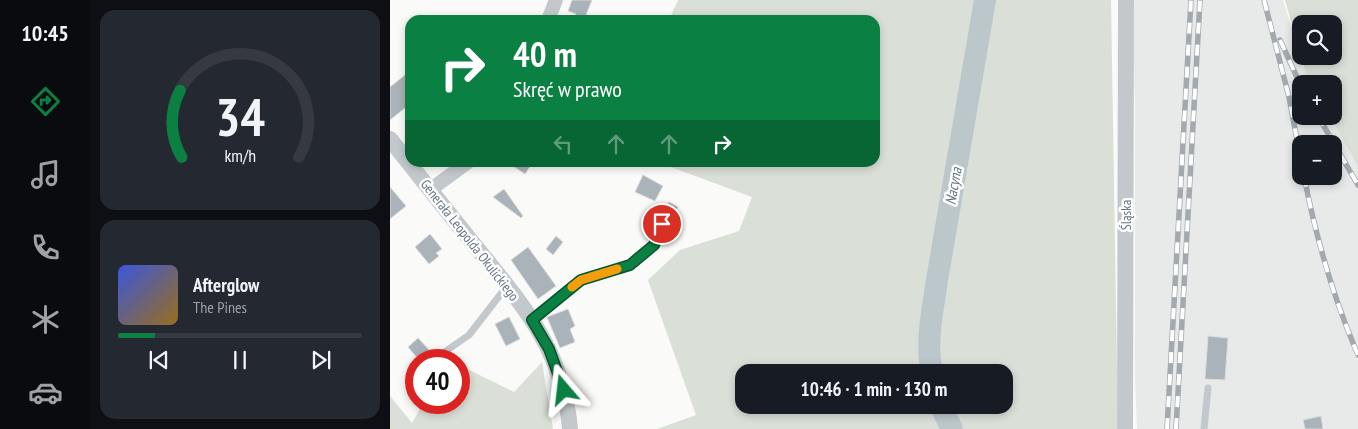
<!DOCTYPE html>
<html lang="pl">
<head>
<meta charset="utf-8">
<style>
	:root { --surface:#171b24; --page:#242831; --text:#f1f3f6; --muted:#9ea1a6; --line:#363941; --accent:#0b8043 }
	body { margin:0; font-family:"PT Sans Narrow",sans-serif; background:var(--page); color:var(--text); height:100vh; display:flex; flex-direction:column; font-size:19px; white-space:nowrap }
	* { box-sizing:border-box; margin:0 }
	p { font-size:16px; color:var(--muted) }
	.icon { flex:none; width:28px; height:28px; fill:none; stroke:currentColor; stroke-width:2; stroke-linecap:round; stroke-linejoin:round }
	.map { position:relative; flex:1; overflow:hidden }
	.drawer { display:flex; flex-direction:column; gap:10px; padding:10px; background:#0d0f14; width:300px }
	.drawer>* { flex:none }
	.guide { position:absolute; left:15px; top:15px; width:475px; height:152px; border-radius:15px; box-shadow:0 2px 8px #0003; background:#0b8043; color:#fff; overflow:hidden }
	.tools { position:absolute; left:902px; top:15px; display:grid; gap:10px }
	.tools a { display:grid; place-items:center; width:50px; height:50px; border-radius:10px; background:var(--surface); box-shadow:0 2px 8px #0003; font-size:25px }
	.speed { position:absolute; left:15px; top:349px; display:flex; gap:10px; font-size:25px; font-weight:700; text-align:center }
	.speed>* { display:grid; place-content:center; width:65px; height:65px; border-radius:50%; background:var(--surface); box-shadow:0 2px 8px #0003; line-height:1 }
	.speed .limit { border:8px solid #d22; background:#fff; color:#111 }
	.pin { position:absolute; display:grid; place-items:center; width:42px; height:42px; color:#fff; margin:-21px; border:2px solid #fff; border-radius:50%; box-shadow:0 1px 5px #0007 }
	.me { position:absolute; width:55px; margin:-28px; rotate:343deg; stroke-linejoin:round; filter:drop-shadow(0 0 4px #0008) }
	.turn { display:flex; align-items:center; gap:18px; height:105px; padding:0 25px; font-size:22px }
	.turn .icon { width:65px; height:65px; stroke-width:2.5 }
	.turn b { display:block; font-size:35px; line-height:42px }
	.lanes { display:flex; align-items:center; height:48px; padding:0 25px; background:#0003; justify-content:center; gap:25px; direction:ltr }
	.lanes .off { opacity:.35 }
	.drawer .tile { flex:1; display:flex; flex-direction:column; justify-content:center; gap:8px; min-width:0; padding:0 18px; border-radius:15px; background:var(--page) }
	.drawer .dial { align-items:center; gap:0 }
	.dial svg { height:130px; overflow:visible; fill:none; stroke:var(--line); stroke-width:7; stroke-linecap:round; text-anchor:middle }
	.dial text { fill:var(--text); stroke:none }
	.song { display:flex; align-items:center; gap:15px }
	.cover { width:60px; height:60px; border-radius:8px; background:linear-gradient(135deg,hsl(230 70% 55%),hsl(40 70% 35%)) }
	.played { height:5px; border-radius:2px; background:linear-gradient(90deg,var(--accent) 15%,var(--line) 15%) }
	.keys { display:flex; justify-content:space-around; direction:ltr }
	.trip { position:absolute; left:345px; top:364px; width:278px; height:50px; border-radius:15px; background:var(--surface); box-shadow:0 2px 8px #0003; font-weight:700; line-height:50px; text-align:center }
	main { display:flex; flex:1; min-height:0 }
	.menu { display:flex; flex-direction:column; width:90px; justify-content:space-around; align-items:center; background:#090b0e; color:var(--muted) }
	.menu .icon { width:35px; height:35px }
	.menu .active { color:var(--accent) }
	.menu b { font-size:22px; color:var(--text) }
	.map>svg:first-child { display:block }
	.built { fill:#e8e9e9; fill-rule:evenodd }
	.green { fill:#dadfd7; fill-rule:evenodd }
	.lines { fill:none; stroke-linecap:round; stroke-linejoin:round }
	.river { stroke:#bbc7cb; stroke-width:22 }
	.building { fill:#aab3b9; stroke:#dcdcda }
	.service { stroke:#c3c8cc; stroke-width:7 }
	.minor { stroke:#c3c8cc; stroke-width:14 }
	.tertiary { stroke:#c3c8cc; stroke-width:16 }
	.rail-casing { stroke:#a2aab0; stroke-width:5.5 }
	.rail { stroke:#fff; stroke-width:4; stroke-dasharray:11; stroke-linecap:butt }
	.route-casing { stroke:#07532c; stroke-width:12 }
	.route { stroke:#0b8043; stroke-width:9 }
	.slow { stroke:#f59e0b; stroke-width:9 }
	.labels { text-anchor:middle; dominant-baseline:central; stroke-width:5; stroke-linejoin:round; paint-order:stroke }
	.street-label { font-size:14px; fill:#657683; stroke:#fff }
	.water-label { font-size:15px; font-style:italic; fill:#60757c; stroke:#fff }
</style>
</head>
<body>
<main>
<nav class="menu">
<b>10:45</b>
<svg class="icon active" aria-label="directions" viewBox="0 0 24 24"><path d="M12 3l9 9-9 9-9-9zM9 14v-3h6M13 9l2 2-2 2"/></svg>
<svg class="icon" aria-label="music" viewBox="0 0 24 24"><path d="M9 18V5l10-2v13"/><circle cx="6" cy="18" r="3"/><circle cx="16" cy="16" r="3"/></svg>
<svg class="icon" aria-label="phone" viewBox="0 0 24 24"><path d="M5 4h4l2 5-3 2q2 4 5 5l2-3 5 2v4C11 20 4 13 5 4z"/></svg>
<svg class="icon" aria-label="climate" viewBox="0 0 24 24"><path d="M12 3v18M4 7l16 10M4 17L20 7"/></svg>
<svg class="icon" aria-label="car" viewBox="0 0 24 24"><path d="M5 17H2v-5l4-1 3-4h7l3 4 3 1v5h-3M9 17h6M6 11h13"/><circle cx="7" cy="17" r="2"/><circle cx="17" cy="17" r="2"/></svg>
</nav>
<section class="drawer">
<div class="tile dial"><svg viewBox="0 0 100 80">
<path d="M14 69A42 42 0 1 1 86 69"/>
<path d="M14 69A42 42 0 0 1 13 28" stroke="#0b8043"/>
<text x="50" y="56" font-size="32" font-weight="700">34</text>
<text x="50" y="72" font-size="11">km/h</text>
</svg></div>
<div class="tile">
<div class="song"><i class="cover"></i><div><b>Afterglow</b><p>The Pines</p></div></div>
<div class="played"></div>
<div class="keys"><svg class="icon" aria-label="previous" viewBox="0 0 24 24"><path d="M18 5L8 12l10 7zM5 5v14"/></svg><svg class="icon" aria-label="pause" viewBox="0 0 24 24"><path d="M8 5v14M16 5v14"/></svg><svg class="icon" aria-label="next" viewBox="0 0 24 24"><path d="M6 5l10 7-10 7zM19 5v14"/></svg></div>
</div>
</section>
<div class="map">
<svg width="968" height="429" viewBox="0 0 968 429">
	<rect width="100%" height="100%" fill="#fafaf8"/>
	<!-- built -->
	<path class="built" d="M740,0H893L916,74L921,84H911V116H940L968,167V429H747L745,380V96ZM911,144H944V176H911Z"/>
	<!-- green -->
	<g class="green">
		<path d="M288,0H721L728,429H267L306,415L258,280L290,250L349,231L362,197L270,163L485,162V20H279ZM354,372H614V405H354Z"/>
		<path d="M895,0H968V167L940,116H944V84H921L916,74ZM911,24H944V56H911Z"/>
		<polygon points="152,362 163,429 0,429 0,396 22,423 33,403 69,402 69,365 124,392"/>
	</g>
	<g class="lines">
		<!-- river -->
		<g class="river">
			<path d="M542,372C535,342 543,310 547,280L595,0"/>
			<polyline points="550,405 562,429"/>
		</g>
	</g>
	<!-- building -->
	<g class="building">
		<polygon points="182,0 202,0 194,20 184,20 186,14 178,11"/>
		<polygon points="20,71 20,104 0,120 0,87"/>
		<polygon points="117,162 143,162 135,174"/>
		<polygon points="253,175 273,186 265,201 245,192"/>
		<polygon points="0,187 16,206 0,219"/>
		<polygon points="114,189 133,216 131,218 103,197"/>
		<polygon points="279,202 288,207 282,219 273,214"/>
		<polygon points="40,234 52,249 46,253 49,256 39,264 25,247"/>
		<polygon points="166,236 173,242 163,255 156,249"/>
		<polygon points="138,247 166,286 148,299 121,260"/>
		<polygon points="178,309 185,326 180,329 185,342 170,348 157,317"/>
		<polygon points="119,317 130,339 116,346 105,324"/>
		<polygon points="818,336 838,338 835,380 815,379"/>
		<polygon points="28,338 42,353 34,360 29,360 18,347"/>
		<polygon points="931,416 933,429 915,429 913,420"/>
	</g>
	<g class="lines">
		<!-- service -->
		<g class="service">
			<polyline points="142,320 191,280 240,265 264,245 272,224"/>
			<polyline points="43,360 79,335 117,286"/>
			<polyline points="814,429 818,388"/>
		</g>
		<!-- minor -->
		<g class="minor">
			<polyline points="158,20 166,0"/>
			<polyline points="40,190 78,162"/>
		</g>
		<!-- tertiary -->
		<g class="tertiary">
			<path d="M0,139C26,172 52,205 78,237C128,300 173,345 180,429"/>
			<polyline points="735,429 736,0"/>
		</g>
		<!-- rail casing -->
		<g class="rail-casing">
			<g id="rail">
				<polyline points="874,0 899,97 911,161"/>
				<polyline points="890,40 911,86"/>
				<polyline points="928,116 968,185"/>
				<path d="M914,176C926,238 943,297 968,355"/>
				<polyline points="777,429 801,0"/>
				<polyline points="786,429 810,0"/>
			</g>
		</g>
		<!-- rail -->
		<use href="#rail" class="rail"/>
	</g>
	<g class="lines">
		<!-- route casing -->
		<g class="route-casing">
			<polyline id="route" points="174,390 159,349 142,320 191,280 240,265 264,245 272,224"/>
		</g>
		<!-- route -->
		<use href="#route" class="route"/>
		<!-- slow -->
		<polyline class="slow" points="182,287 191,280 227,269"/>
	</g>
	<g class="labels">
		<!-- street labels -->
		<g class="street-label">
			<text transform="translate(736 215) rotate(-90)">Śląska</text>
			<text transform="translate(80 240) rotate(52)">Generała Leopolda Okulickiego</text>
		</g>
		<!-- water labels -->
		<g class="water-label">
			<text transform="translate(563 186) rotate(-80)">Nacyna</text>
		</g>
	</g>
</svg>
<div class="tools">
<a><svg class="icon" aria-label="search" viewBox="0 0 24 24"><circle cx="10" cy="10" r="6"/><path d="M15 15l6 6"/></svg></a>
<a>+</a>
<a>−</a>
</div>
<div class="speed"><div class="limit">40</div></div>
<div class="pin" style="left:272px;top:224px;background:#d93025"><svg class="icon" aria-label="arrive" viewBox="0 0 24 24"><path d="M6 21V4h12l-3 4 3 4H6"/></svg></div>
<svg class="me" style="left:174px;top:390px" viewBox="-20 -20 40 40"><path d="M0-17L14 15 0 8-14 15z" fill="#0b8043" stroke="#fff" stroke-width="4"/></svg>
<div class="trip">10:46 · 1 min · 130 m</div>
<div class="guide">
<div class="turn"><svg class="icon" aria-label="right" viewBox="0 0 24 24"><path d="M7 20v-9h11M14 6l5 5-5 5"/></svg><div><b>40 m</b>Skręć w prawo</div></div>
<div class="lanes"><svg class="icon off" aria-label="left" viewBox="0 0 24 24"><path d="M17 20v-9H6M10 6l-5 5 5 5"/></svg><svg class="icon off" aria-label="ahead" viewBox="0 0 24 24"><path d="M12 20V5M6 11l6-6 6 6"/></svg><svg class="icon off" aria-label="ahead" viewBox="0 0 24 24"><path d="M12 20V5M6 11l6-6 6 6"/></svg><svg class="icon" aria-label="right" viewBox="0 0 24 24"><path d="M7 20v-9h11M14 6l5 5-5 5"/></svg></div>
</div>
</div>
</main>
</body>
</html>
